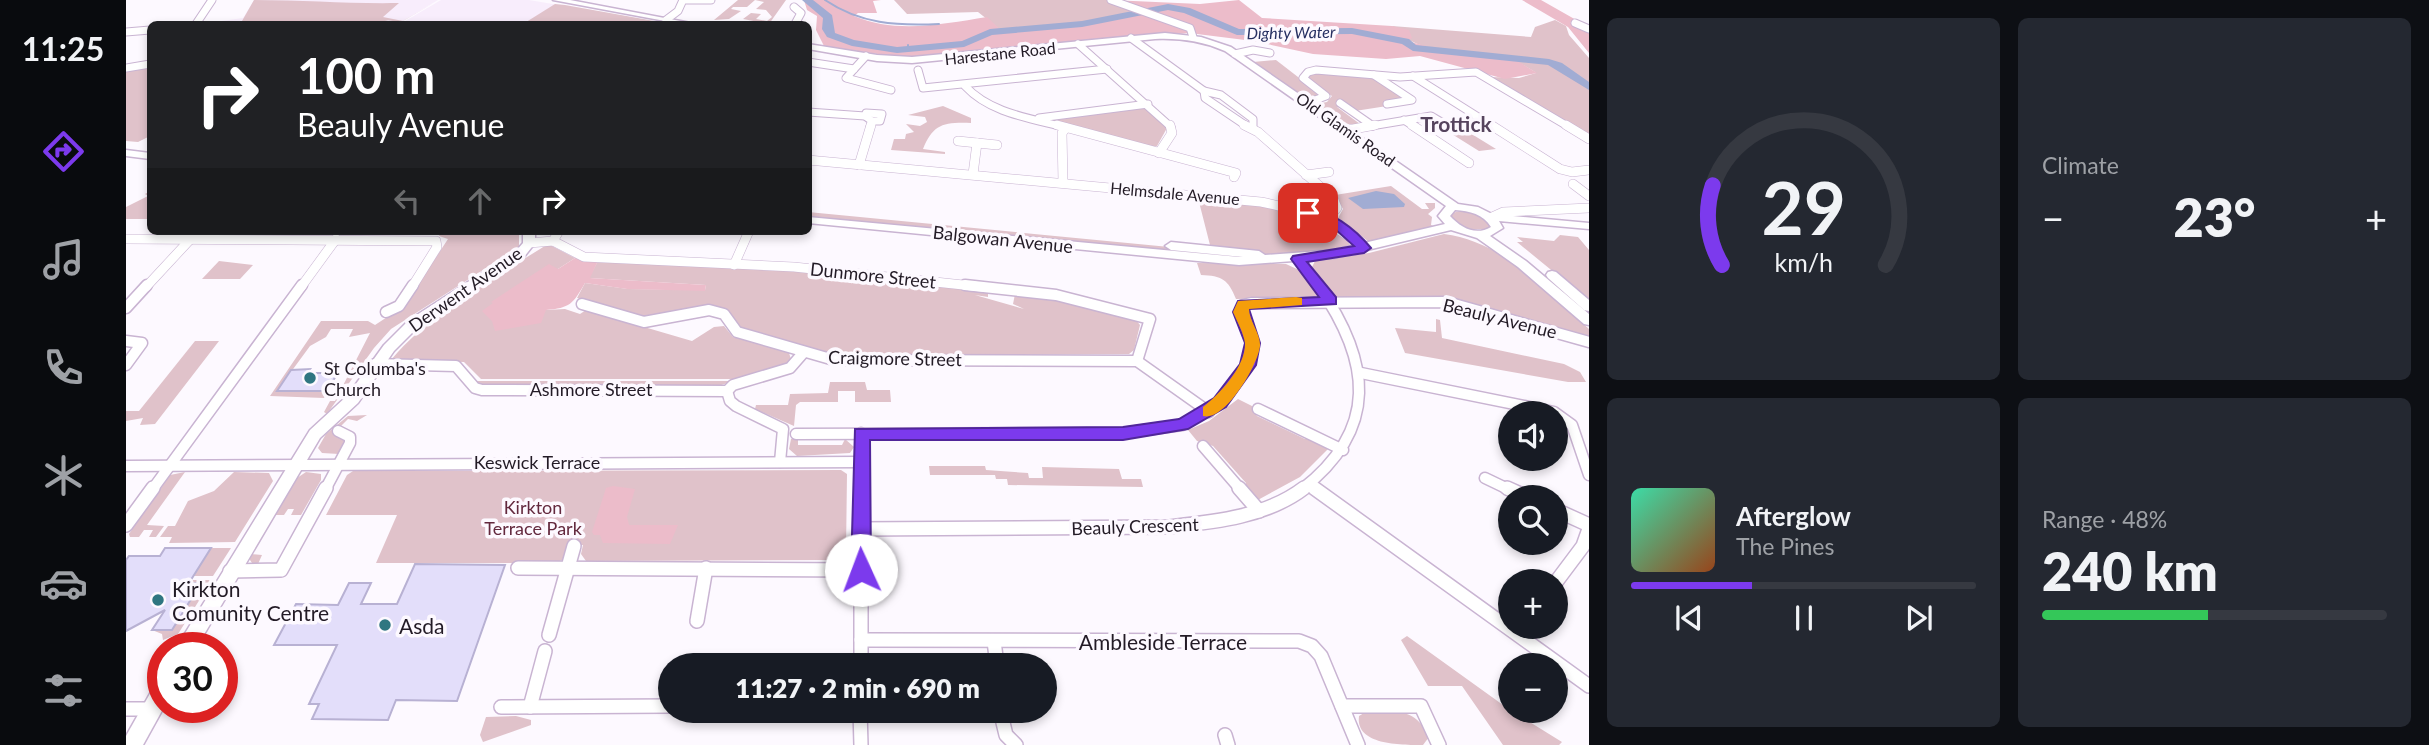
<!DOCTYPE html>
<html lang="en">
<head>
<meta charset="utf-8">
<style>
	:root { --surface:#171b24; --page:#242831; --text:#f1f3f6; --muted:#9ea1a6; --line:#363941; --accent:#7c3aed }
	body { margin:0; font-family:Lato,sans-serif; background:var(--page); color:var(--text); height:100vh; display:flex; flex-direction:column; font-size:26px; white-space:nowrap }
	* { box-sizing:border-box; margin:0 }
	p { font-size:23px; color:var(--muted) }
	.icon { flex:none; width:38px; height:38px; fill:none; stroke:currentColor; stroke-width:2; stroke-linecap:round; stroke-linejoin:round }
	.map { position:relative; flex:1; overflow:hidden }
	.drawer { display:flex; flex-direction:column; gap:18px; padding:18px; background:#0d0f14; width:840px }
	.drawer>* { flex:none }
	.banner { position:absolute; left:21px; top:21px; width:665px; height:214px; border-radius:10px; box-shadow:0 4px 10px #0003; background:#202124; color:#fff; overflow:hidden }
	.fabs { position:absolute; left:1372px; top:401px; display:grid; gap:14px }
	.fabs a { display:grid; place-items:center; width:70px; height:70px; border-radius:50%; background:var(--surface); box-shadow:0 4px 10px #0003; font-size:35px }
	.speed { position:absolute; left:21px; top:632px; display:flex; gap:14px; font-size:35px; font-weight:700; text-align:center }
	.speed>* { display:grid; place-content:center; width:91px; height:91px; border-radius:50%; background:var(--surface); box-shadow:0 4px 10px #0003; line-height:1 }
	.speed .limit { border:10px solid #d22; background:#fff; color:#111 }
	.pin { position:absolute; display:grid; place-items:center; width:60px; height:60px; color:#fff; margin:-30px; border-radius:14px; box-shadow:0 4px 10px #0006 }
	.me { position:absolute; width:77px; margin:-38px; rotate:358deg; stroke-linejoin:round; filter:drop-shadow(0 0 5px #0008) }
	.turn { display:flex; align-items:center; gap:24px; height:147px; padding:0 35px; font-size:32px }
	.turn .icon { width:91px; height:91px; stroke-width:2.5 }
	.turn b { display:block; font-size:49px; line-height:60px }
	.lanes { display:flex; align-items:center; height:66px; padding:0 35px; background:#0003; justify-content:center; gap:35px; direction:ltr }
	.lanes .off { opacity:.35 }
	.big { font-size:52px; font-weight:800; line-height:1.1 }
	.drawer .tile { flex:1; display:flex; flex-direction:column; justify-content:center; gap:10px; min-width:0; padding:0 24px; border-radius:10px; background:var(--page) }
	.drawer .dial { align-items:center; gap:0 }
	.dial svg { height:182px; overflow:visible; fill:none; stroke:var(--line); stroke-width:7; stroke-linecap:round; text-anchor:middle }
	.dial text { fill:var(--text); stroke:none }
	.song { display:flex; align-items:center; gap:21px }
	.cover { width:84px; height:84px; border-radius:10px; background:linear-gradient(135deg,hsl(160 70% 55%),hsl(20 70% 35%)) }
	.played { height:7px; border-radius:4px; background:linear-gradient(90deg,var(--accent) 35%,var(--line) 35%) }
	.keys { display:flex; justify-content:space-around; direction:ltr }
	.heat { display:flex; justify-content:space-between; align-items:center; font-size:38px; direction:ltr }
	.charge { height:10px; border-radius:5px; background:linear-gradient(90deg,#34c759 48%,var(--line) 0) }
	.drawer .tiles { flex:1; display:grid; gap:18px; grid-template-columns:repeat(2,1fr) }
	.trip { position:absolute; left:532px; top:653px; width:399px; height:70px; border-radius:35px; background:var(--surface); box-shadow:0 4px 10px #0003; font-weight:800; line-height:70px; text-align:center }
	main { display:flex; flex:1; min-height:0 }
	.menu { display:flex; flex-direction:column; width:126px; justify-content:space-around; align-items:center; background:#090b0e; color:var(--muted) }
	.menu .icon { width:49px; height:49px }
	.menu .current { color:var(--accent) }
	.menu b { font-size:32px; color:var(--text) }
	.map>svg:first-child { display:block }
	.built { fill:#f8edfc }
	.green { fill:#e0c2ca }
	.forest { fill:#ecbcca }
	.water { fill:#a1acd3 }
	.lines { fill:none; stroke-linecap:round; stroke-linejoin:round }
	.stream { stroke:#a1acd3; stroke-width:2 }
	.river { fill:#a1acd3; fill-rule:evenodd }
	.building { fill:#e3defa; stroke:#b8b1d3; stroke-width:2 }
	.street-far3-casing { stroke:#c9b4d2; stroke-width:9 }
	.street-far2-casing { stroke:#c9b4d2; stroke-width:10 }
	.street-far1-casing { stroke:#c9b4d2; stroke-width:13 }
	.street-casing { stroke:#c9b4d2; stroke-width:16 }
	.secondary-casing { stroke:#c9b4d2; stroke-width:3 }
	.street-far3 { stroke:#fff; stroke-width:7 }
	.street-far2 { stroke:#fff; stroke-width:9 }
	.street-far1 { stroke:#fff; stroke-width:10 }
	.street { stroke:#fff; stroke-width:13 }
	.secondary { fill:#fff; fill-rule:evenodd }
	.route { fill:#7c3aed; stroke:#51269a; stroke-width:2 }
	.slow { fill:#f59e0b }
	.poi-dot { fill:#2f7681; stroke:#fdf9ff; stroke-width:2.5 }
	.labels { text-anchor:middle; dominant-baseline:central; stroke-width:7; stroke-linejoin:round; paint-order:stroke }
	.far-water-label { font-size:16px; font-style:italic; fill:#273062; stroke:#fdf9ff }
	.far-street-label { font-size:16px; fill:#231b26; stroke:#fdf9ff }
	.street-label { font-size:18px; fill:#231b26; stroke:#fdf9ff }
	.poi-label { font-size:18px; fill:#231b26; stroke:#fdf9ff; text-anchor:start }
	.park-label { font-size:18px; fill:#63293e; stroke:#fdf9ff }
	.far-district-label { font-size:21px; font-weight:bold; fill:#56445e; stroke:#fdf9ff }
	.near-poi-label { font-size:21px; fill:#231b26; stroke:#fdf9ff; text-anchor:start }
	.near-street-label { font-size:21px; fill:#231b26; stroke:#fdf9ff }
</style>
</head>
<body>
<main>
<nav class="menu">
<b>11:25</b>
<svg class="icon current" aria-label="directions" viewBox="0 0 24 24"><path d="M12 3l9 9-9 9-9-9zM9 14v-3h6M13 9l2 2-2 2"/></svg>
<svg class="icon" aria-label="music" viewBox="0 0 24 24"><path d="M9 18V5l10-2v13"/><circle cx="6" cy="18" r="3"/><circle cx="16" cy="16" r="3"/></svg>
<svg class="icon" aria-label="phone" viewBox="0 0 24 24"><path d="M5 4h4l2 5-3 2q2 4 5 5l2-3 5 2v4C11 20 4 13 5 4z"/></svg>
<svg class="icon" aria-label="climate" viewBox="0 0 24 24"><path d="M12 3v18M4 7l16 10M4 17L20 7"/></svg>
<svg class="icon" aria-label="car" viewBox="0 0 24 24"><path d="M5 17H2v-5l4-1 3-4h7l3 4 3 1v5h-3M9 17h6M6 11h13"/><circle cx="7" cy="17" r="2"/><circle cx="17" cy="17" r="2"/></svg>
<svg class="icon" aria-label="filters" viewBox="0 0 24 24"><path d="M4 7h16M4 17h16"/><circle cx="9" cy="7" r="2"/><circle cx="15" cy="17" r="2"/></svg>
</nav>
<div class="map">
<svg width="1463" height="745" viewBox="0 0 1463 745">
	<rect width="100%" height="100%" fill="#fdf9ff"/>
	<!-- built -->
	<g class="built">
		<polygon points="128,0 312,0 272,24 120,21 74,24 117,18"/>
		<polygon points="315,0 403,0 545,24 274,24"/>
	</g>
	<!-- green -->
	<g class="green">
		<path d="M128,0C179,0 224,4 273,3L257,17L277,21L313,0L275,22L259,20L272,24H83L116,21Z"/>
		<polygon points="612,0 660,0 643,24 617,19 625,13 635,14 630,19 641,21 646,17 640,10 630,9 638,2 629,0 621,7 607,7 605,9 615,11 603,19 588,20"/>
		<polygon points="768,0 985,0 1015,11 970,21 876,31 852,12 781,14"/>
		<polygon points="429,4 439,5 545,24 397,24"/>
		<path d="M1429,20L1440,26L1443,35L1463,58V137L1364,77L1393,78L1410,73C1369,41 1302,67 1266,26L1405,37L1409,27Z"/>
		<polygon points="1150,60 1194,94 1188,99 1177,97 1127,62"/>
		<polygon points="24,67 24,136 12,142 0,141 0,71"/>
		<polygon points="1192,72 1242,74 1280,97 1278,100 1258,100 1261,106 1229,111 1211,107 1234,124 1218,124 1192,107 1191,104 1201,102 1206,96 1182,80 1182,76"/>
		<path d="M817,106L845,118V123C816,122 807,125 797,149L819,152V154L765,150L768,139H779L780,134L788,132L780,124L794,126L801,122L799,117L782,115Z"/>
		<polygon points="1012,107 1023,110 1041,128 1031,146 1024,148 925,120"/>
		<polygon points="1301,118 1320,127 1331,125 1370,149 1353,151 1305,121 1291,122"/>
		<polygon points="1265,186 1296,209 1303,209 1299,203 1309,203 1309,208 1302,214 1306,217 1305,225 1309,227 1243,242 1212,218 1217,209 1209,195"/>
		<polygon points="24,191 24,219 0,219 0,207 22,196 19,194"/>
		<path d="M1072,198C1111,202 1204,208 1224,245L1222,249L1145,256L1084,245Z"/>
		<polygon points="1339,210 1357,216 1366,225 1364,229 1341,229 1324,216 1326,213"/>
		<polygon points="682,212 1064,249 1070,252 683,219"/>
		<polygon points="316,231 393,231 393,247 265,329 248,348 201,414 198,412 204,401 209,401 244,333 223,337 227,329 205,329 200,337 184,346 151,391 202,391 198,398 144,396 195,321 242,321 249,325 278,306 322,239 313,236"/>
		<path d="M1318,234C1378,242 1421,290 1463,329V338L1353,308L1215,299L1208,296L1186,267L1189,261L1243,253Z"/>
		<polygon points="1434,235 1452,237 1463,250 1463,301 1391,242 1397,242 1391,237 1428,241"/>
		<path d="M422,244L449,258L432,269L420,310L439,309L454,314L460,310L566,341L588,327L598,326L607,337L663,353L665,359L663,363L607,379H355L338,362L265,360C308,309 367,279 422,244Z"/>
		<polygon points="93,261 127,265 114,279 76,279"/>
		<polygon points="472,261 664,271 862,292 862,297 849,295 898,309 887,304 889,294 929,299 1010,320 1014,325 1008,350 1003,354 708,355 614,329 582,305 526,318 451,298 459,283 502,289 579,290 580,285 463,278"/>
		<path d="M1071,263L1160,264L1173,270L1193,297L1110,299C1102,279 1096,276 1075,275Z"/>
		<polygon points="1310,319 1314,320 1316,338 1438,364 1454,372 1460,382 1442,382 1279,353 1269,328 1310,332"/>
		<polygon points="69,341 93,341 29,424 14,425 17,418 0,421 0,411 13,411"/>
		<polygon points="349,381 608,381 592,386 356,387"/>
		<polygon points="704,382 739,382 741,390 764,390 765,402 729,402 729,391 712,391 712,402 674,402 670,405 668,426 629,409 630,405 662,405 664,394 702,393"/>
		<polygon points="1112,399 1126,406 1131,416 1179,439 1186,438 1204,447 1174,477 1130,501 1119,488 1120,483 1087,446 1071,441 1062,430 1083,421"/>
		<polygon points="241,415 231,421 222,419 214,427 219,440 213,454 196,453 192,448 200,434 222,416"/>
		<polygon points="665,439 672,439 672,445 716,445 719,439 728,447 724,453 671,456 663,449"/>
		<polygon points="803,466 859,466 860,470 902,473 903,478 917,478 916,467 993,469 996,479 1015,479 1017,487 882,485 881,479 870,479 869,475 804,475"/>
		<polygon points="715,470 721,474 720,552 712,554 710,560 460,561 455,554 457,545 444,545 436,560 428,563 250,563 271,515 200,515 221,475 227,471"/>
		<polygon points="59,472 21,525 38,526 30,537 23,537 27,530 18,530 13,537 4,537 3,534 44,475"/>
		<polygon points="108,472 143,473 147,481 109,542 43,543 46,537 34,537 42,526 49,526 62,501 88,491"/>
		<polygon points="180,472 195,474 195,480 175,515 165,515 168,509 162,509 158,515 147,515 125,554 136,555 132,564 126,563 122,557 168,480"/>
		<polygon points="85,548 105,548 87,576 67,576"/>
		<polygon points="65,580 86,580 52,634 37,640 36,634 26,630 46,629 74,584 63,583"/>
		<polygon points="1281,636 1384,710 1436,742 1433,745 1377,745 1336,686 1302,686 1275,640"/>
		<path d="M1238,713C1269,713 1288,705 1303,737L1297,745C1274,745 1229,745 1233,716Z"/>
		<polygon points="390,716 405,720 405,725 357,742 354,735 360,717"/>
	</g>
	<!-- forest -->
	<g class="forest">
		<path d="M678,0H755L747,1L751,13H732L728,16C770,34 817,24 861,17L876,31L970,21L1013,11L985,0L1074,4L1113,0L1136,18L1266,26L1283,30L1286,38L1281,41L1319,51L1390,60L1411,73L1379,79L1294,56L1260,59L1187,54L1127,41L1063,33L779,58L698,46L690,30L691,16L681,10Z"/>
		<polygon points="1396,0 1415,0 1452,21 1444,22 1463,31 1463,53 1442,27"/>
		<path d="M449,258L472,261L464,278L580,285L579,291L501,289L459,283C447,304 444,308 420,310L415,323L369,331L366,321L356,311L367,303L365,302L423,264L432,269Z"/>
		<polygon points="487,486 509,489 501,517 503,525 552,525 544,544 477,543 474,535 468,535 466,532 480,488"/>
	</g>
	<!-- water -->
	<polygon class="water" points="1250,191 1268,194 1279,204 1278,207 1237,209 1222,198"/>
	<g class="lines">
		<!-- stream -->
		<g class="stream">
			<path d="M699,0C734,24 771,26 813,24"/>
			<polyline points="782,45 782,49"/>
		</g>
		<!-- river -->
		<polygon class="river" points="676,0 687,0 706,15 709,33 728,40 771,47 836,41 864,29 956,21 1042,4 1064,8 1113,29 1226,28 1283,39 1290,45 1423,59 1436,63 1463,82 1463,90 1422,65 1287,51 1276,44 1226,34 1111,35 1058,13 1042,10 956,27 866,35 838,47 771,53 726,46 701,37 696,29 697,18"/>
	</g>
	<!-- building -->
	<g class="building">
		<polygon points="208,368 210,376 200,391 151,391 165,370 184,369 181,373 201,373"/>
		<polygon points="39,548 85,548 63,583 75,583 46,630 26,630 39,610 0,631 0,560 3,556 34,556"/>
		<polygon points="289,564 379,565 331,701 270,700 262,720 186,719 193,704 183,704 211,645 148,645 170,604 212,605 223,583 245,583 235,604 271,604"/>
	</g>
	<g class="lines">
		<!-- street-far3 casing -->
		<g class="street-far3-casing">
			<g id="street-far3">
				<polyline points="985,0 1064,28 1067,37"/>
				<polyline points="668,7 675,13 669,24"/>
				<polyline points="540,20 552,11 557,0 585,0"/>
				<polyline points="1449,23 1463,29"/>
				<polyline points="70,24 86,0"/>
				<polyline points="0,32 24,30"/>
				<polyline points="1005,38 1078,91"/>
				<polyline points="952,44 1045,127"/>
				<polyline points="1109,54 1127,50 1144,53"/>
				<polyline points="740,56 720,78 765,90"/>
				<polyline points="682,62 728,69"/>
				<polyline points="0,68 24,64"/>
				<polyline points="792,70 797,88 981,69"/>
				<polyline points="1248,75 1286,100 1261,104"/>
				<polyline points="1287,76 1368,127"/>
				<path d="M839,86C864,113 903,118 938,127"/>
				<polyline points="1181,103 1200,96 1177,78 1182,72 1190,70 1274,77 1350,72 1443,127"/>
				<polyline points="1214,103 1247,126"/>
				<polyline points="682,112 739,116 746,121 744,127"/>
				<polyline points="739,116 740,113 756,114 754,121 746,121"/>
				<polyline points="913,118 1022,104"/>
				<polyline points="1278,120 1289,127"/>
				<polyline points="1122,127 1079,98 1078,91 1095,95 1127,119 1127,127"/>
				<polyline points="1239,127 1305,116 1322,126"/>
			</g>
		</g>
		<!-- street-far2 casing -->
		<g class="street-far2-casing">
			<g id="street-far2">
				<polyline points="931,125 1110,173 1108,177"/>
				<polyline points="1118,125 1132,132 1207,198 1211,208 1201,219"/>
				<polyline points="1286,125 1343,163"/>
				<polyline points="1365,125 1434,169 1446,172 1463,170"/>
				<polyline points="1440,125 1463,139"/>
				<polyline points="1222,130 1249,125"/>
				<polyline points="832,141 871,145"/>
				<polyline points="1033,153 1046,133 1044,125"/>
				<path d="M682,160L1135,202C1175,210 1206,221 1238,248"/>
				<polyline points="733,165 745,125"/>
				<polyline points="847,174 851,143"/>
				<polyline points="1180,175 1203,172"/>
				<polyline points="937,182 936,133 940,128"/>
				<polyline points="1447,184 1463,196"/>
				<polyline points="1366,217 1377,212 1463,208"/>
				<polyline points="0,239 310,241 311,247 286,287"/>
				<polyline points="427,241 458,257 668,267 856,287"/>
				<polyline points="403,243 427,241 433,231"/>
				<polyline points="1172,259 1193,287"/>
				<polyline points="608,265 623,231"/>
				<polyline points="20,287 72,231"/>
				<polyline points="175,287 210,239"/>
			</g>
		</g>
		<!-- street-far1 casing -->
		<g class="street-far1-casing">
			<g id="street-far1">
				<polyline points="839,285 930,295 1024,319 1011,361"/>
				<polyline points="456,304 518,322 583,310 598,314 611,332 708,360 1011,361 1083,412"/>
				<polyline points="0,308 21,285"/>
				<polyline points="260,312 273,306 287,285"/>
				<polyline points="0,341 16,343 0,365"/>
				<polyline points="249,364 330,366 349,388 356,390 601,391 607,385 664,368 678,352"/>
				<polyline points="1235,373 1428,412 1446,425 1463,475"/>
				<polyline points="601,391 604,401 610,406 657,429 654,462"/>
				<polyline points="1132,409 1217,450"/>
				<polyline points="735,433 735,490"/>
				<polyline points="670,434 997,433 1056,425 1094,403 1122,365 1127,343 1115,312 1117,305 1126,303 1321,302 1463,342"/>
				<polyline points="1077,446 1115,490"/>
				<polyline points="0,466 735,462"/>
				<polyline points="1359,478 1384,490"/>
				<polyline points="1183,484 1191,490"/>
				<polyline points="26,490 176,285"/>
				<polyline points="199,490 224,443 224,437 212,431"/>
				<path d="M1175,490C1254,429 1245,361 1192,285"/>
			</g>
		</g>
		<!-- street casing -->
		<g class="street-casing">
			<g id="street">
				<polyline points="735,488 735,665"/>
				<polyline points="1113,488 1133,511"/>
				<polyline points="1188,488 1463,686"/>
				<polyline points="1381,488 1401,497"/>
				<polyline points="1430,510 1463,525"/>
				<polyline points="0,525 27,488"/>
				<path d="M734,529L1042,527C1088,522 1140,517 1178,488"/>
				<polyline points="392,568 735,570"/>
				<polyline points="104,571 155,570 200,488"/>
				<polyline points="1430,582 1457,546 1463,529"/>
				<polyline points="571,621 580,568"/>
				<polyline points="423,635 448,546"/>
				<polyline points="735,640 1173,641 1186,646 1195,656 1232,745"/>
				<polyline points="868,641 871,665"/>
				<polyline points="1216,706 1295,706 1313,745"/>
				<polyline points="375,707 544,706"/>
				<polyline points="404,707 419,651"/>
				<polyline points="0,709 27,709"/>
				<polyline points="734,710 735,745"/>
				<polyline points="874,710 880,735 890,745"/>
				<polyline points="1099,735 1102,745"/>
			</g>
		</g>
		<!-- secondary casing -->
		<g class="secondary-casing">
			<g id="secondary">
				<polygon points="427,0 444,0 570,24 555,24"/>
				<path d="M1039,33L1075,37L1105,47L1332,204L1352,207L1366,214L1463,223V229L1373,221L1377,228L1364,236L1400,261L1463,314V325L1458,324L1392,267L1351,238L1325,230L1208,258L1113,265L682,223V217L1113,257H1117L1045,250L1039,246L1045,242L1133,251L1139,255L1208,250L1319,224L1312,216L1320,206L1099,51C1076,41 1054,38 1029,39L786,63L751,61L682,49V44L751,55L786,57ZM1329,210C1344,211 1357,214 1365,227C1350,236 1335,228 1324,216Z"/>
				<polygon points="0,150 24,153 24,159 0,156"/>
				<polygon points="397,231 409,231 409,243 398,257 293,326 268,351 232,403 194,438 70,648 50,648 184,430 222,395 258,345 283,320 390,251 397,243"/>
				<polygon points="1426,271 1430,272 1463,300 1463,311 1458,310 1422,278 1420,275 1422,272"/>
				<polygon points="37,681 38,707 17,745 0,745 0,736 30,683"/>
			</g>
		</g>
		<!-- street-far3 -->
		<use href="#street-far3" class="street-far3"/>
		<!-- street-far2 -->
		<use href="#street-far2" class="street-far2"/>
		<!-- street-far1 -->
		<use href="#street-far1" class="street-far1"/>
		<!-- street -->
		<use href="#street" class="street"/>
		<!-- secondary -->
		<use href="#secondary" class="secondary"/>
	</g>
	<!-- route -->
	<path class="route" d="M1178,210C1202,206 1231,231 1245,248L1238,253L1181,262L1210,297V304L1123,309L1134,343L1130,365L1100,407L1062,429L997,440H744L745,570L742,576L735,578L728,576L725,570L729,429L997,427L1053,419L1088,398L1114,364L1119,343L1107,312L1112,301L1193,297L1165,259L1167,256L1228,246L1209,229L1178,215Z"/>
	<!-- slow -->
	<path class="slow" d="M1170,297L1176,298V305L1123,309C1123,321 1135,334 1134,346C1132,365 1099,422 1077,416V407C1094,394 1120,366 1119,343C1118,334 1111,321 1107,312L1112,301Z"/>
	<!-- markers -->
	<g class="poi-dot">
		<circle cx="184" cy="378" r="7"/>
		<circle cx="32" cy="600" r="7"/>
		<circle cx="259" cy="625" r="7"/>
	</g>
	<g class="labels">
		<!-- far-water labels -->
		<g class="far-water-label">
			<text transform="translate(1165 32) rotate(-1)">Dighty Water</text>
		</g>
		<!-- far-street labels -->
		<g class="far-street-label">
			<text transform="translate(874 53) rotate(-6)">Harestane Road</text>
			<text transform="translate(1220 129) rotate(35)">Old Glamis Road</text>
			<text transform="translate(1049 193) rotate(5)">Helmsdale Avenue</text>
		</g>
		<!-- street labels -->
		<g class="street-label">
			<text transform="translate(877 239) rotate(6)">Balgowan Avenue</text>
			<text transform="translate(747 275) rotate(6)">Dunmore Street</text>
			<text transform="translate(339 289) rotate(-35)">Derwent Avenue</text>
			<text transform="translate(1374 318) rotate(14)">Beauly Avenue</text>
			<text transform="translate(769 358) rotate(1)">Craigmore Street</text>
			<text x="465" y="389">Ashmore Street</text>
			<text x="411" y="462">Keswick Terrace</text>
			<text transform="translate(1009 526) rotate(-2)">Beauly Crescent</text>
		</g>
		<!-- poi labels -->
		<g class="poi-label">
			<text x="198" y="368">St Columba's<tspan x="198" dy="21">Church</tspan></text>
		</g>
		<!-- park labels -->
		<g class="park-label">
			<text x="407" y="507">Kirkton<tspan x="407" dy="21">Terrace Park</tspan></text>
		</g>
		<!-- far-district labels -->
		<g class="far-district-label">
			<text x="1330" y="123">Trottick</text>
		</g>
		<!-- near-poi labels -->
		<g class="near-poi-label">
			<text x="46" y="588">Kirkton<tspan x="46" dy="24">Comunity Centre</tspan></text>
			<text x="273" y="625">Asda</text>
		</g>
		<!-- near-street labels -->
		<g class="near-street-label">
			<text x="1037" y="641">Ambleside Terrace</text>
		</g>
	</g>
</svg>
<div class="fabs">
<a><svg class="icon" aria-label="sound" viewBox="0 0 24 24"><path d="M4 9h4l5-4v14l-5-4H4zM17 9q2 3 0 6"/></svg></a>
<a><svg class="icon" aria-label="search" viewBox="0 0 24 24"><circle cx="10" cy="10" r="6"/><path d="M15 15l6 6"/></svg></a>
<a>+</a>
<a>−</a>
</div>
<div class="speed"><div class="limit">30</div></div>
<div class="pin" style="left:1182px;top:213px;background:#d93025"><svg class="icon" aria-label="arrive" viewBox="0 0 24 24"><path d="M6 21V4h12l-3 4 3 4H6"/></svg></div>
<svg class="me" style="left:735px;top:570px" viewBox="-20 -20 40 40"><circle r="19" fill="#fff"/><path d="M0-13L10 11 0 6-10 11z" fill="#7c3aed"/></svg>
<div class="trip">11:27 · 2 min · 690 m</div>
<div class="banner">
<div class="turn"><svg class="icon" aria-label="right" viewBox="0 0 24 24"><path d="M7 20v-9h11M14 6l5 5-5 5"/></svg><div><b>100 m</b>Beauly Avenue</div></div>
<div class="lanes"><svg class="icon off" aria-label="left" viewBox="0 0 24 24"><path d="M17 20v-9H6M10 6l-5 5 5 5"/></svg><svg class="icon off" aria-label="ahead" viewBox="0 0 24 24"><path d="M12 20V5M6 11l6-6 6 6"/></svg><svg class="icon" aria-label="right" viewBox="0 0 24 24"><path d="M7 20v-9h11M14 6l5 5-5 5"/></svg></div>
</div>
</div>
<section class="drawer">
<div class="tiles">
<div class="tile dial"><svg viewBox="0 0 100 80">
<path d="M14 69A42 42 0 1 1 86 69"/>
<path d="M14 69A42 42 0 0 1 10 34" stroke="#7c3aed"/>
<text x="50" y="56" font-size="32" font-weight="700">29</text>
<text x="50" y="72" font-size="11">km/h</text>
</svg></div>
<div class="tile"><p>Climate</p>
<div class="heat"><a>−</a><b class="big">23°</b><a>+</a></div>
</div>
<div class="tile">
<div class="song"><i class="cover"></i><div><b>Afterglow</b><p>The Pines</p></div></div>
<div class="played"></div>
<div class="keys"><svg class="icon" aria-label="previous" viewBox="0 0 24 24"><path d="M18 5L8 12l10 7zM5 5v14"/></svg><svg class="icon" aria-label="pause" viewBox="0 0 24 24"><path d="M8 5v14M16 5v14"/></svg><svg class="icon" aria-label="next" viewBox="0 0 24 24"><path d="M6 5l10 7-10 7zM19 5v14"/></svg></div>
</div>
<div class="tile"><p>Range · 48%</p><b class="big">240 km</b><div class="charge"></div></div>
</div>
</section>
</main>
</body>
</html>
